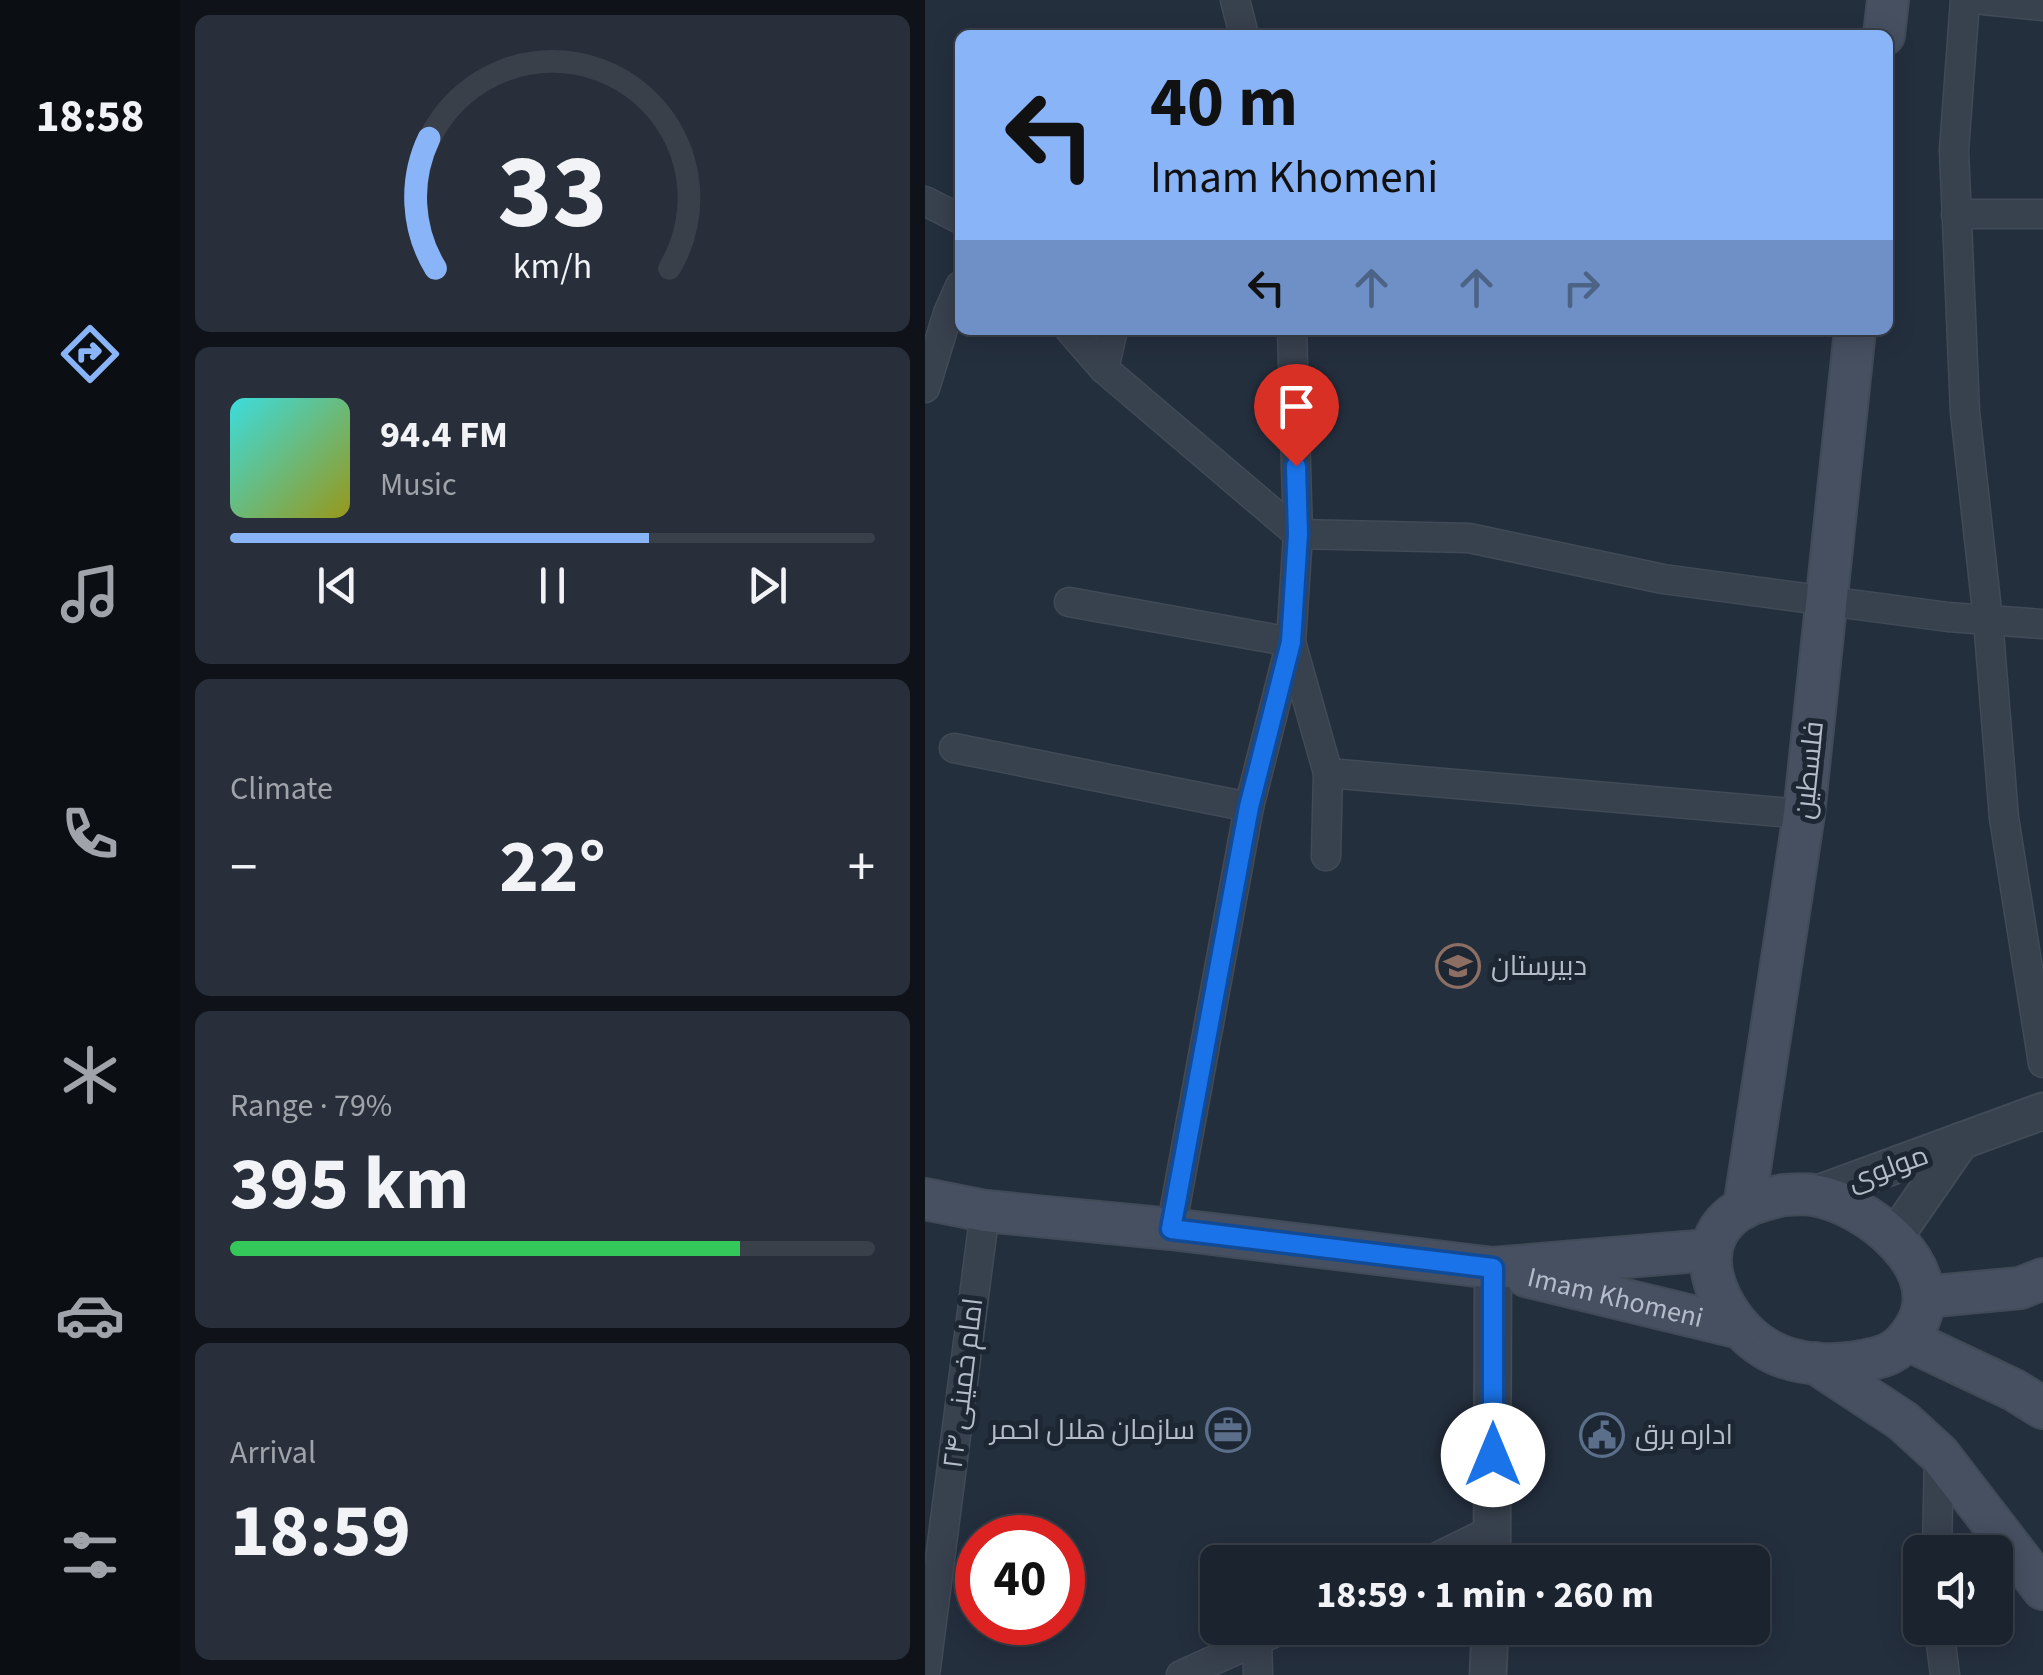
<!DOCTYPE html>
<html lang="en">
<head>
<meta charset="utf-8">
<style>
	:root { --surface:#1b232e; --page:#282f3a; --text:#f1f3f6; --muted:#a0a4aa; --line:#39404a; --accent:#8ab4f8 }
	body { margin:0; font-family:"Source Sans 3",Cairo,sans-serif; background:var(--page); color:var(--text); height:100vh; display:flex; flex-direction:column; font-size:38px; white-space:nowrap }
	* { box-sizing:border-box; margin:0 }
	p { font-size:32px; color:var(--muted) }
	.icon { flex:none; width:55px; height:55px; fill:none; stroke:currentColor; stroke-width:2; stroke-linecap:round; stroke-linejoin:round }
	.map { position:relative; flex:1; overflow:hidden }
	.side { display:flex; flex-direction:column; gap:15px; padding:15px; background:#0f1319; width:745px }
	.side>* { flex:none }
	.guide { position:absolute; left:30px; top:30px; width:938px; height:305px; border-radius:15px; box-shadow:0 5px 25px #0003,0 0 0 2px var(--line); background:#8ab4f8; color:#111; overflow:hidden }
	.controls { position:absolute; left:978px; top:1535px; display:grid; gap:20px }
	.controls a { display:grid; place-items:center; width:110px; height:110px; border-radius:15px; background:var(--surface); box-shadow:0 5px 25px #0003,0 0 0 2px var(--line); font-size:50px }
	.speed { position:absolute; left:30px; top:1515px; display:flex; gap:20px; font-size:50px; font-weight:700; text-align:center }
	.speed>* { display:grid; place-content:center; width:130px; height:130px; border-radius:50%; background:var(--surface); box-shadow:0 5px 25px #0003,0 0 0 2px var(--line); line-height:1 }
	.speed .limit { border:15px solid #d22; background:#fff; color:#111 }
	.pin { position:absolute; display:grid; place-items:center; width:85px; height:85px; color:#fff; margin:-102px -42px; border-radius:50% 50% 50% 0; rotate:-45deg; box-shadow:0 0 10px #0007 }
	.pin .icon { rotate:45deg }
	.me { position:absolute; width:110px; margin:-55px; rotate:0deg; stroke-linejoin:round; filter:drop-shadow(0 0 8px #0008) }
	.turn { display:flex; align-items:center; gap:35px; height:210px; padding:0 30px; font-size:45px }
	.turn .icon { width:130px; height:130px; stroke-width:2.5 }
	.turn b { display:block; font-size:70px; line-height:85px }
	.lanes { display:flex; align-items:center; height:95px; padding:0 30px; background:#0003; justify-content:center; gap:50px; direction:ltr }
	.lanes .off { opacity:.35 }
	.big { font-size:75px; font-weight:700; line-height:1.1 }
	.side .widget { flex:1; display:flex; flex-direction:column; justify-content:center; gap:15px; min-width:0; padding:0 35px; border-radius:15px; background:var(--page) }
	.side .dial { align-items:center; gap:0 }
	.dial svg { height:260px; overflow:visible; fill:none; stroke:var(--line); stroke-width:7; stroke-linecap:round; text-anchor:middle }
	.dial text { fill:var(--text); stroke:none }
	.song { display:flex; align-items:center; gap:30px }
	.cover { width:120px; height:120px; border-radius:15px; background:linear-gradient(135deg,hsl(180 70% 55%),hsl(60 70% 35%)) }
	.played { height:10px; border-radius:5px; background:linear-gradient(90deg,var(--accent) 65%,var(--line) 65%) }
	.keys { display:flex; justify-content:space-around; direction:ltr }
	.heat { display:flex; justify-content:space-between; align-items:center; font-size:55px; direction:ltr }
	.charge { height:15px; border-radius:8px; background:linear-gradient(90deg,#34c759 79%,var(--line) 0) }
	.trip { position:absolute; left:275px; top:1545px; width:570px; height:100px; border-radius:15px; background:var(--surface); box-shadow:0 5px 25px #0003,0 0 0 2px var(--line); font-weight:700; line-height:100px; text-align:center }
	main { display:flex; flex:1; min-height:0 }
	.tab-bar { display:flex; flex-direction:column; width:180px; justify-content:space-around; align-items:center; background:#0b0e12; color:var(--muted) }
	.tab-bar .icon { width:70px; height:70px }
	.tab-bar .active { color:var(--accent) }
	.tab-bar b { font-size:45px; color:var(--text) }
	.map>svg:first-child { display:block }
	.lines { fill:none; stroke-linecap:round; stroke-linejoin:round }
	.minor-casing { stroke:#414a57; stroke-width:31 }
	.tertiary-casing { stroke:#414a57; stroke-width:39 }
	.secondary-casing { stroke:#414a57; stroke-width:44 }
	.minor { stroke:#38414e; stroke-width:28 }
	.tertiary { stroke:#38414e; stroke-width:35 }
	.secondary { stroke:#465061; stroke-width:40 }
	.route-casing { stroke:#114b97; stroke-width:25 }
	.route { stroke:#1a73e8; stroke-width:18 }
	.labels { text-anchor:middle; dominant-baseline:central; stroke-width:10; stroke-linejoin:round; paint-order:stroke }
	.street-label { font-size:28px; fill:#b4bcc9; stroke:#1d2633 }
	.poi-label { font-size:28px; fill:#b4bcc9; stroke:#1d2633; text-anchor:start }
</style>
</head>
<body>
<main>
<nav class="tab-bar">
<b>18:58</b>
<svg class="icon active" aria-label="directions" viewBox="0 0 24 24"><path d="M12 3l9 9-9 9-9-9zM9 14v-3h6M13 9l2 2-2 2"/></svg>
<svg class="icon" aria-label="music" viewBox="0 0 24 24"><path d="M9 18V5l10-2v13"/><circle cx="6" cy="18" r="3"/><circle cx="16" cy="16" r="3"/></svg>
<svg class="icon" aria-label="phone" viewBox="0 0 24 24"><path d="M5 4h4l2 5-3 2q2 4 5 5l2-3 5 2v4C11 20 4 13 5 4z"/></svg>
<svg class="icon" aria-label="climate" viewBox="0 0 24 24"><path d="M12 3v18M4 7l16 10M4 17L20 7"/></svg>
<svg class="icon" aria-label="car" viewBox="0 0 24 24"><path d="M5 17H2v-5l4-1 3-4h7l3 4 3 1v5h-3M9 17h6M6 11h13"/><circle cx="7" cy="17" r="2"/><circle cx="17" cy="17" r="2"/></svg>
<svg class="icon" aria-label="filters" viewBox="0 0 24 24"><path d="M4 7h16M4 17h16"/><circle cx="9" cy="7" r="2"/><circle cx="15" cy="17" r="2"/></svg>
</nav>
<section class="side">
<div class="widget dial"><svg viewBox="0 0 100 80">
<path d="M14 69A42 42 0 1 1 86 69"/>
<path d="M14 69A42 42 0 0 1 12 29" stroke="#8ab4f8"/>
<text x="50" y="56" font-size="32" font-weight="700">33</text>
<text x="50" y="72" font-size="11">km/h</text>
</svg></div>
<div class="widget">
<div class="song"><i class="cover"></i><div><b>94.4 FM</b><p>Music</p></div></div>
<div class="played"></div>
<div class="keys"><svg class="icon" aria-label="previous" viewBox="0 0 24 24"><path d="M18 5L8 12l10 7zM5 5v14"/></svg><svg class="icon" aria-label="pause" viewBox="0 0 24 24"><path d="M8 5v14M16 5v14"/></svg><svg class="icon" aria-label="next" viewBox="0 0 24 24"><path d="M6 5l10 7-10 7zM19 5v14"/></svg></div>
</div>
<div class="widget"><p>Climate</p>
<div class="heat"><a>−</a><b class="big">22°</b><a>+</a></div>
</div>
<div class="widget"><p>Range · 79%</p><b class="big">395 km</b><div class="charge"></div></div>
<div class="widget"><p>Arrival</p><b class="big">18:59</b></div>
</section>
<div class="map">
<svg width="1118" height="1675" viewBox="0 0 1118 1675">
	<rect width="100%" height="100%" fill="#242f3e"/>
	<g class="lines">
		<!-- minor casing -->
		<g class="minor-casing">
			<g id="minor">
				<polyline points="310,0 319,35"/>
				<polyline points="1040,0 1029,150 1040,412 1063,620 1079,818 1118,1063"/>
				<polyline points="1058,0 1118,6"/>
				<polyline points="0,201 35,219"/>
				<polyline points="1031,214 1118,214"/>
				<polyline points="145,330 179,369 373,534 544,538 738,579 1023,617 1118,624"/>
				<polyline points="179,369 188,330"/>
				<polyline points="0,388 23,313 35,286"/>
				<polyline points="144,602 366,642 403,773 401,856"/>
				<polyline points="29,748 324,807"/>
				<polyline points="403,773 879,814"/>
				<polyline points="246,1229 324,807 366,642 373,534 367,330"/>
				<polyline points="1012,1552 1014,1454"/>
				<polyline points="502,1562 567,1530"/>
				<polyline points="1014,1628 1020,1675"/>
				<polyline points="332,1640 333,1675"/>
				<polyline points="0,1675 60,1211"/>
				<polyline points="256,1675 360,1628"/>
			</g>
		</g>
		<!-- tertiary casing -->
		<g class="tertiary-casing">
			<g id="tertiary">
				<polyline points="889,1195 1118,1111"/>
				<polyline points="969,1238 1036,1141"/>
				<polyline points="567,1562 568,1268"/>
				<polyline points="563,1675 565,1628"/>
			</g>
		</g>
		<!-- secondary casing -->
		<g class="secondary-casing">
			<g id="secondary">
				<polyline points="959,35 963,0"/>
				<path d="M858,1195C867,1195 879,1193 888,1195C941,1203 1024,1268 991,1326C981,1343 970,1354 951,1358C916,1367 872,1368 840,1348C801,1325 763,1257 803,1219C818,1204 838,1200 858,1195Z"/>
				<polyline points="0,1199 60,1211 246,1229 568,1268 785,1250"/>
				<polyline points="819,1208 879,814 930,330"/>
				<path id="s1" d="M601,1276L816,1328"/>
				<polyline points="999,1297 1095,1288 1118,1279"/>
				<polyline points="983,1340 1089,1390 1118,1408"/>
				<polyline points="890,1363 978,1421 1014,1454 1118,1589"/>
			</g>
		</g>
		<!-- minor -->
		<use href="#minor" class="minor"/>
		<!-- tertiary -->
		<use href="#tertiary" class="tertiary"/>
		<!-- secondary -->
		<use href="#secondary" class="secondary"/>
	</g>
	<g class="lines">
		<!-- route casing -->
		<g class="route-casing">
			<polyline id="route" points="371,466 373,534 366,642 324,807 246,1229 568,1268 568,1455"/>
		</g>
		<!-- route -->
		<use href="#route" class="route"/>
	</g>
	<!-- icons -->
	<defs>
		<g id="school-ring" transform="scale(2.25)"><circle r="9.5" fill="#1d2633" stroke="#8d6e63" stroke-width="1.5"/><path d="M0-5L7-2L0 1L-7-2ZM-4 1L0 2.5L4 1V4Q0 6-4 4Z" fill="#8d6e63"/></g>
		<g id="office-ring" transform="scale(2.25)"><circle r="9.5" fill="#1d2633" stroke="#5c6f8a" stroke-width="1.5"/><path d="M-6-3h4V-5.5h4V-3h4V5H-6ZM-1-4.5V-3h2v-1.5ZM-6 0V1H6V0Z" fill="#5c6f8a"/></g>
		<g id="civic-ring" transform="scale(2.25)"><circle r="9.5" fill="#1d2633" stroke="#5c6f8a" stroke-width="1.5"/><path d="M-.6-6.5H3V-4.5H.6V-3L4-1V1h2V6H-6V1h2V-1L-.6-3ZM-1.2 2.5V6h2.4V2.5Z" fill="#5c6f8a"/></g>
	</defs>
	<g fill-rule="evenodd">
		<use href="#school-ring" x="533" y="966"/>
		<use href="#office-ring" x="303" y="1430"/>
		<use href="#civic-ring" x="677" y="1435"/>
	</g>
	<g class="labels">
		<!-- street labels -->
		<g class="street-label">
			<text transform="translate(884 770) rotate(-84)">فلسطین</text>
			<text transform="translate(963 1168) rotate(-20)">مولوی</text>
			<text stroke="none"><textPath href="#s1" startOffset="92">Imam Khomeni</textPath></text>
			<text transform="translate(38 1383) rotate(-83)">امام خمینی ۲۴</text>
		</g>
		<!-- poi labels -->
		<g class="poi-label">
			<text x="566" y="966">دبیرستان</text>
			<text x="270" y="1430" text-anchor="end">سازمان هلال احمر</text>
			<text x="710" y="1435">اداره برق</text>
		</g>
	</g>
</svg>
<div class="controls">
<a><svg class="icon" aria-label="sound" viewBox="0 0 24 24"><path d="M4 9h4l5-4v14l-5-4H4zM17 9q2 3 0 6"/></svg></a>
</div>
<div class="speed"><div class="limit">40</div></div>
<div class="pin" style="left:371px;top:466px;background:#d93025"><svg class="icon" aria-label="arrive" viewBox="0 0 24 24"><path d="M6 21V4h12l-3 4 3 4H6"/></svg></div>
<svg class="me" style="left:568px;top:1455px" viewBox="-20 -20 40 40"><circle r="19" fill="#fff"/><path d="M0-13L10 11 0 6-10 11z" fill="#1a73e8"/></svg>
<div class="trip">18:59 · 1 min · 260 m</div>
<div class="guide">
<div class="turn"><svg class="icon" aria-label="left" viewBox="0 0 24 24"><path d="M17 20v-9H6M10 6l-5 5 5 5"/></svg><div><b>40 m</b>Imam Khomeni</div></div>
<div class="lanes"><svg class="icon" aria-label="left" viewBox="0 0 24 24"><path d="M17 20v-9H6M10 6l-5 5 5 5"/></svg><svg class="icon off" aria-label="ahead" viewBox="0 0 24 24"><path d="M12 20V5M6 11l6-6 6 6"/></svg><svg class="icon off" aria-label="ahead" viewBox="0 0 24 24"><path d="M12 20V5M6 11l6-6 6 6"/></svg><svg class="icon off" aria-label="right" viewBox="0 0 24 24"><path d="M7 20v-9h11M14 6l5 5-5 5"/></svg></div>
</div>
</div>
</main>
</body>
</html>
